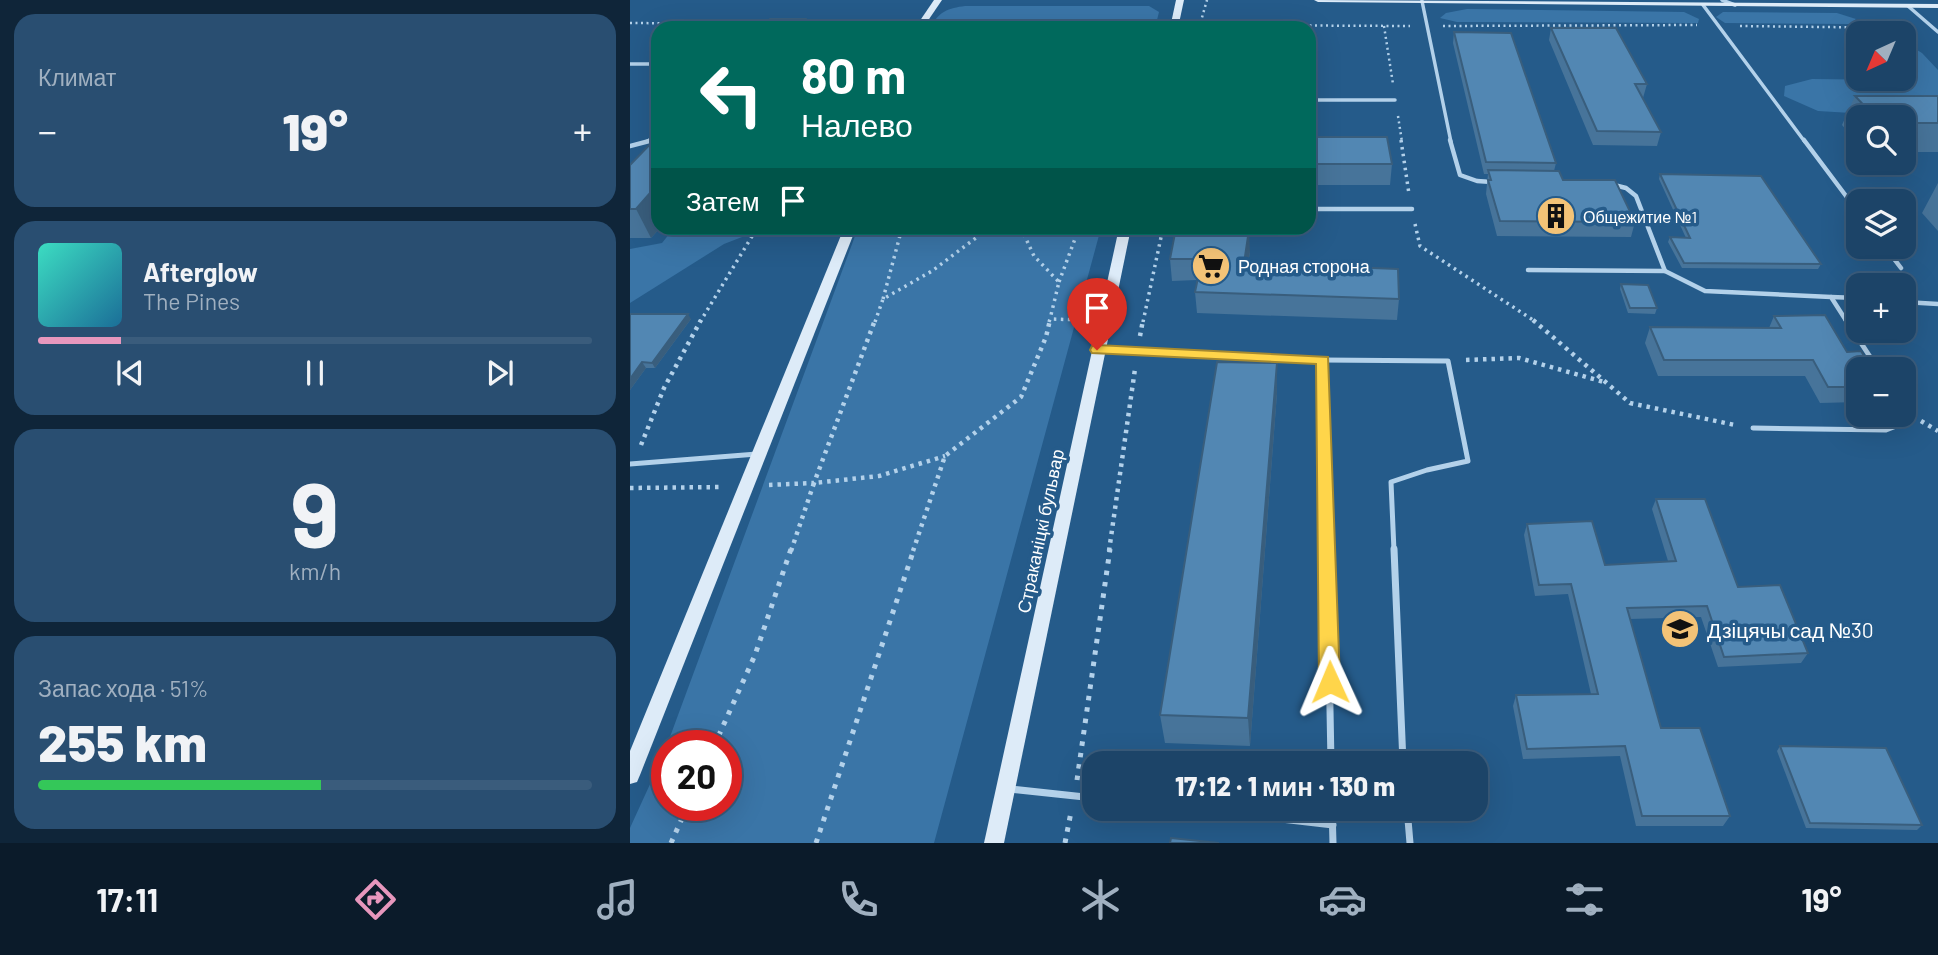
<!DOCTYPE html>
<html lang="ru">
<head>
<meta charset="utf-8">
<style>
	:root { --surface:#1c4468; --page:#294e71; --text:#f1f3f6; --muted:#a0b0c0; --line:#3a5c7c; --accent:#e797bd }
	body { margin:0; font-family:Barlow,sans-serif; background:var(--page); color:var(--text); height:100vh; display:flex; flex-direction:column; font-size:26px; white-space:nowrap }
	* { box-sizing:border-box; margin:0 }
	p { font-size:23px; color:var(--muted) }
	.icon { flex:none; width:38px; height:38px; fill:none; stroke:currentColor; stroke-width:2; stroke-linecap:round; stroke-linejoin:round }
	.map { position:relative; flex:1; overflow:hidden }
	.panel { display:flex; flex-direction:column; gap:14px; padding:14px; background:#0f2539; width:630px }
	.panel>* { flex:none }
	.guide { position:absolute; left:21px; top:21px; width:665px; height:214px; border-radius:21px; box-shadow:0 7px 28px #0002,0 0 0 2px var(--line); background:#00695c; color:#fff; overflow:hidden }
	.needle { width:46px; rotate:224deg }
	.tools { position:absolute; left:1216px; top:21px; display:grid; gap:14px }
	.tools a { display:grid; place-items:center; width:70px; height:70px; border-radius:14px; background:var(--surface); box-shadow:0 7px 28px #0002,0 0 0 2px var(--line); font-size:35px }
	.speed { position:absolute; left:21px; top:730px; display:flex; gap:14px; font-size:35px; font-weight:700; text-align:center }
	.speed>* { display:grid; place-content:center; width:91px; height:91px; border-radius:50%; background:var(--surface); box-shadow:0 7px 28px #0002,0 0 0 2px var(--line); line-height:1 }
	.speed .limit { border:10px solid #d22; background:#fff; color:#111 }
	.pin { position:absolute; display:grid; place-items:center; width:60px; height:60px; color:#fff; margin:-72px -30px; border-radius:50% 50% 50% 0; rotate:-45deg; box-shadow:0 0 7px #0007 }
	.pin .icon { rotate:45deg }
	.me { position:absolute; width:77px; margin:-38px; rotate:359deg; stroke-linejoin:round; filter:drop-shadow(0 0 5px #0008) }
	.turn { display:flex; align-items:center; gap:24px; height:147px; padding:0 35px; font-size:32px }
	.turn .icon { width:91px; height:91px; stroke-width:2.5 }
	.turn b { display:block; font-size:49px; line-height:60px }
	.then { display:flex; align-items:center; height:66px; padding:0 35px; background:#0003; gap:14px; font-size:26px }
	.big { font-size:52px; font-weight:800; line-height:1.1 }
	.panel .tile { flex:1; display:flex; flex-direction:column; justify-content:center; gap:10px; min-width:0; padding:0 24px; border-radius:21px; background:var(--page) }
	.panel .dial { align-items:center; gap:0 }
	.dial b { font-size:91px; line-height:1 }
	.song { display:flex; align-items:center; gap:21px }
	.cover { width:84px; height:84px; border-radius:10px; background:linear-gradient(135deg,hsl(170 70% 55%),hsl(200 70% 35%)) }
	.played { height:7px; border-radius:4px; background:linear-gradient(90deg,var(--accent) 15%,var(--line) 15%) }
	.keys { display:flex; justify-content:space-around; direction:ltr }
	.heat { display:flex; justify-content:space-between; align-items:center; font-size:38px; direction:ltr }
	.charge { height:10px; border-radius:5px; background:linear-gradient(90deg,#34c759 51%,var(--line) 0) }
	.trip { position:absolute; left:452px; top:751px; width:406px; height:70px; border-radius:21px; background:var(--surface); box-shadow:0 7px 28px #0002,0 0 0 2px var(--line); font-weight:800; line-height:70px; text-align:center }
	.menu { display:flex; height:112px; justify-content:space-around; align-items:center; background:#0b1b2a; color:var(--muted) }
	.menu .icon { width:49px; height:49px }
	.menu .on { color:var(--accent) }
	.menu b { font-size:32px; color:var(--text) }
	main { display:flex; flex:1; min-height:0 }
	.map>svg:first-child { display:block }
	.green { fill:#3a75a7 }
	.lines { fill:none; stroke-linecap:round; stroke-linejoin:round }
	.path-far3 { stroke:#b3d1ea; stroke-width:2.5; stroke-dasharray:2 3.5; stroke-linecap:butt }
	.path-far2 { stroke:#b3d1ea; stroke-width:3.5; stroke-dasharray:2.5 4.5; stroke-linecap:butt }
	.path-far1 { stroke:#b3d1ea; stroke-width:4.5; stroke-dasharray:3.5 5; stroke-linecap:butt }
	.path { stroke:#b3d1ea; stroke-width:5; stroke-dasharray:4.5 7; stroke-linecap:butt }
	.lane-far3 { stroke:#b3d1ea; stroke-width:3.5 }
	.lane-far2 { stroke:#b3d1ea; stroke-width:4.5 }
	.lane-far1 { stroke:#b3d1ea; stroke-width:5 }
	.lane { stroke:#b3d1ea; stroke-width:7 }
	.secondary { fill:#ddebf8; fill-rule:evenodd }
	.wall { fill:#47749a }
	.shaded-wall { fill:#395e7d }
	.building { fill:#5287b3; stroke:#395e7d; stroke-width:2 }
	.route { fill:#ffd54a; stroke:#a68a30; stroke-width:2 }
	.labels { text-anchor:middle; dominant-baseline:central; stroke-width:7; stroke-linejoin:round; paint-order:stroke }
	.far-poi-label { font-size:16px; fill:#fff; stroke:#255b8a; text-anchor:start }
	.poi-label { font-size:18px; fill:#fff; stroke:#255b8a; text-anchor:start }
	.street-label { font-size:18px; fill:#fff; stroke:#255b8a }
	.near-poi-label { font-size:21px; fill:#fff; stroke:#255b8a; text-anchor:start }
</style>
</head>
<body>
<main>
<section class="panel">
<div class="tile"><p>Климат</p>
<div class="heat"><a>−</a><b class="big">19°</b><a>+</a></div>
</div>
<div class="tile">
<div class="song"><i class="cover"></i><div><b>Afterglow</b><p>The Pines</p></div></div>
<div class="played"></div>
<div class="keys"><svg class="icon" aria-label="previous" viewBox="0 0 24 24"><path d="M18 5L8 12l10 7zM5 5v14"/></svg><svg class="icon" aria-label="pause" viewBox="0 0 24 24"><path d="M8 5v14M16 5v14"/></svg><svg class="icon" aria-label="next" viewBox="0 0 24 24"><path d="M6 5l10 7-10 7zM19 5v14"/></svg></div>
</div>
<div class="tile dial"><b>9</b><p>km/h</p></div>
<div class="tile"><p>Запас хода · 51%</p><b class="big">255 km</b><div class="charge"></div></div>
</section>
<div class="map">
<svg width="1308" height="843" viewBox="0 0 1308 843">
	<rect width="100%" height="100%" fill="#255b8a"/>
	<!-- green -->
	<g class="green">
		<path d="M335,6H519L529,12L525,28H301C307,12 319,8 335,6Z"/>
		<polygon points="837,9 1054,12 1069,19 1068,23 827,22 810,18 816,13"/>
		<polygon points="1093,12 1207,13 1226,19 1220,24 1095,23 1086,17"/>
		<polygon points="1274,42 1292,53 1308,70 1308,108 1221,113 1188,111 1154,96 1155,86 1182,79 1264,80 1286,74 1288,65 1274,58"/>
		<polygon points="44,228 135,228 94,244 0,303 0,249 32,243"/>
		<polygon points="228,228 471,228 304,843 0,843 0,828 37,747 37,805 96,805 96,746 37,745"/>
	</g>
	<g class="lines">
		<!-- path-far3 -->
		<g class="path-far3">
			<polyline points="0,23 139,24"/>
			<polyline points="172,24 272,25"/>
			<polyline points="312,24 528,25"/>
			<polyline points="564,25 780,26"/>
			<polyline points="754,26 763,84"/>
			<polyline points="813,26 1067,25"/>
			<polyline points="1110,26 1277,28"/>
			<polyline points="569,28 577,0"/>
			<polyline points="768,116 772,142"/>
		</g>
		<!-- path-far2 -->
		<g class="path-far2">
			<polyline points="771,140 779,194"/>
			<polyline points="785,224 790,246 906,322"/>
			<polyline points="391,228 404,256 429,282 420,319"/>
			<polyline points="429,282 449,228"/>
			<polyline points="253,299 272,228"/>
			<polyline points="70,322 127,228"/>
			<polyline points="245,322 253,299 302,271 359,228"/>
			<polyline points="419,322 420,319 453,320"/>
			<polyline points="513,322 533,228"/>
		</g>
		<!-- path-far1 -->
		<g class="path-far1">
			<polyline points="450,320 453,320"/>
			<polyline points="903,320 1000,403 1105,425"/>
			<polyline points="510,336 513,320"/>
			<polyline points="836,360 889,358 974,382"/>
			<polyline points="1291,421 1308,431"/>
			<polyline points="11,445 34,388 71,320"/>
			<polyline points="139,485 184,483 245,320"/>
			<polyline points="0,488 92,487"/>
			<polyline points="161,551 184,483 249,476 315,456"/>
			<polyline points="283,551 315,456 391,397 416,337 420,320"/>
			<polyline points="479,551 505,369"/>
		</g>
		<!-- path -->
		<g class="path">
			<polyline points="84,746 125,655 161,549"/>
			<polyline points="447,780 480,549"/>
			<polyline points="41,843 58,805"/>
			<polyline points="186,843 284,549"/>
			<polyline points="435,843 441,812"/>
		</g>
		<!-- lane-far3 -->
		<g class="lane-far3">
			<polyline points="1092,0 1105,5"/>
			<polyline points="792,1 821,142"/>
			<polyline points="1073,5 1175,142"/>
			<polyline points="1278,6 1308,32"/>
			<polyline points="0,64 28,64"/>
			<polyline points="679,100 765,100"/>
			<polyline points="16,142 28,135"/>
		</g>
		<!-- lane-far2 -->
		<g class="lane-far2">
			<polyline points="820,140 830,175 847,181 862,182"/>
			<polyline points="1174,140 1228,212"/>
			<polyline points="0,146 23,140"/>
			<polyline points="984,185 996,188 1006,196 1035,271 1075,291 1201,297 1217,322"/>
			<polyline points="679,209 782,209"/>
			<polyline points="1255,247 1271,268"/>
			<polyline points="898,270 1035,271"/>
			<polyline points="1201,297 1228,298"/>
			<polyline points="1274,302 1308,304"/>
		</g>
		<!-- lane-far1 -->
		<g class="lane-far1">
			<polyline points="1216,320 1248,369"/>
			<polyline points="469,350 693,360 697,551"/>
			<polyline points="693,360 818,361 838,461 797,470 761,482 764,551"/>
			<polyline points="1123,428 1256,430 1274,423 1274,415"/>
			<polyline points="0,464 127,454"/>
		</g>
		<!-- lane -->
		<g class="lane">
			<polyline points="697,549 701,763"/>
			<polyline points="764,549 773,763"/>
			<polyline points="380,789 464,798"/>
			<polyline points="556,808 703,825"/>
			<polyline points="702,808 703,843"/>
			<polyline points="777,808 780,843"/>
		</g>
		<!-- secondary -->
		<g class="secondary">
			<polygon points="304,0 312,0 293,28 285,28"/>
			<polygon points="546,0 554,0 548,28 540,28"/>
			<polygon points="684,0 1308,4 1308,8 688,2"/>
			<polygon points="214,228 226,228 10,775 7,782 0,784 0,751"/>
			<polygon points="489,228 501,228 374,843 354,843"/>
		</g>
	</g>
	<!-- wall -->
	<g class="wall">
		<polygon points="921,28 1017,84 1013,98 1031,132 1027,146 963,145 919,40"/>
		<polygon points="824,32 926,163 924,171 933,180 1005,222 1001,237 867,236 856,194 858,174 854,174 823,43"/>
		<polygon points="1225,96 1308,96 1308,152 1274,152 1274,117 1228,117 1228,143 1212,125"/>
		<polygon points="679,137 762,164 760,185 679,185"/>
		<polygon points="0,165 28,228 30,228 21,238 0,238"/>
		<polygon points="1030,174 1191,264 1188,269 1052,268 1038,242 1040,237 1056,238 1029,179"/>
		<polygon points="1308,183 1308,231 1292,213"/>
		<polygon points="603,230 620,252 618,264 769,299 767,320 567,313 565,292 567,280 542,281 540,259"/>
		<polygon points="991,284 1027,308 1025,314 998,313 990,289"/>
		<polygon points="0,314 61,319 25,368 16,368 0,390"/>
		<polygon points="1144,316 1228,369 1228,402 1190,403 1175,376 1028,376 1015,343 1020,327 1139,328"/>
		<polygon points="647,393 620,746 535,743 530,715"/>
		<polygon points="1026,499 1108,587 1178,653 1171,663 1088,667 1071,617 1000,619 1031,728 1100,816 1093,826 1006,826 990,756 893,759 883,706 886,695 961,694 938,594 905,596 894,535 897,524 975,565 1038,561 1022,509"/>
		<polygon points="1150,746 1292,825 1287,830 1176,828 1147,751"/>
	</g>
	<!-- shaded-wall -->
	<g class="shaded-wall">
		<polygon points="175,19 178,28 166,28"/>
		<polygon points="28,184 28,228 30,228 21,238 6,209"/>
		<polygon points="619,230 620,252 614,285 614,263"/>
		<polygon points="58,314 61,319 25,368 22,363"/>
		<polygon points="12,362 16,368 0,390 0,379"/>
		<polygon points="647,363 647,393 620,746 618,718"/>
	</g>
	<!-- building -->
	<g class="building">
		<polygon points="140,19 175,19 166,28 131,28"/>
		<polygon points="921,28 986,28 1017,84 1005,84 1031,132 967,131"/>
		<polygon points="824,32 881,33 926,163 856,162"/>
		<polygon points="1225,96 1308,96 1308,123 1274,123 1274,117 1245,117"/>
		<polygon points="28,136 28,184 6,209 0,209 0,165"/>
		<polygon points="679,137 757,137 762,164 679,164"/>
		<polygon points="858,170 929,171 933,180 985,180 1005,222 870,221 858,180 861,180"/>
		<polygon points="1030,174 1131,176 1191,264 1054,263 1040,237 1060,238"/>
		<polygon points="546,228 599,228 598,230 619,230 614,263 768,269 769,299 565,292 572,259 540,259"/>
		<polygon points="991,284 1018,285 1027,308 1000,308"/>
		<polygon points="0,314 58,314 22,363 12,362 0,379"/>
		<polygon points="1195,315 1217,352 1231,351 1242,369 1228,369 1228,387 1198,387 1183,360 1034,360 1020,327 1151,328 1144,316"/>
		<polygon points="587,362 647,363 618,718 530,715"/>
		<polygon points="1026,499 1075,499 1108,587 1150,585 1178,653 1094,657 1077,606 997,608 1031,728 1070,728 1100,816 1012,816 995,746 897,749 886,695 968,694 941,584 909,585 897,524 962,521 975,565 1046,561"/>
		<polygon points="1150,746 1256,748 1292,825 1180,823"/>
		<polygon points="541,838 589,843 540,843"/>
	</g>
	<!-- route -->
	<polygon class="route" points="467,345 698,357 710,682 707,689 700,691 692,689 689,682 686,364 462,353 460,350 462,346"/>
	<!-- icons -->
	<defs>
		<g id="building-disc" transform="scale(2.0125)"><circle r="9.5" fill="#f3c377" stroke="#255b8a"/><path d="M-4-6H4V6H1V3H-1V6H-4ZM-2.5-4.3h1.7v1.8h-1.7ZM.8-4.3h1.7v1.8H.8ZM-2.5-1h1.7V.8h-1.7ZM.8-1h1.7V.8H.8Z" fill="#111"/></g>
		<g id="supermarket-disc" transform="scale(2.0125)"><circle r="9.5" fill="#f3c377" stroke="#255b8a"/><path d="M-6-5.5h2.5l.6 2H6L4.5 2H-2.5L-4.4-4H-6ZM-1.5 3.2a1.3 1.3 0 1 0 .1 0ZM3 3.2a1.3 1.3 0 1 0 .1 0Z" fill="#111"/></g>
		<g id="school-disc" transform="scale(2.0125)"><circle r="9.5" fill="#f3c377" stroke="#255b8a"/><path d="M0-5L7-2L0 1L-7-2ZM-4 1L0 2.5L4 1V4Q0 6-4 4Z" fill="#111"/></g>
	</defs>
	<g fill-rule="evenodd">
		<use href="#building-disc" x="926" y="216"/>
		<use href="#supermarket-disc" x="581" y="266"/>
		<use href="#school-disc" x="1050" y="629"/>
	</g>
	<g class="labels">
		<!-- far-poi labels -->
		<g class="far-poi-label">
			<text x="953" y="216">Общежитие №1</text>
		</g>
		<!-- poi labels -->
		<g class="poi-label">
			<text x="608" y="266">Родная сторона</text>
		</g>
		<!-- street labels -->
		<g class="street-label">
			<text transform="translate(410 531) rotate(-78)">Страканіцкі бульвар</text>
		</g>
		<!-- near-poi labels -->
		<g class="near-poi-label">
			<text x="1077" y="629">Дзіцячы сад №30</text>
		</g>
	</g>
</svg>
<div class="tools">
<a><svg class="needle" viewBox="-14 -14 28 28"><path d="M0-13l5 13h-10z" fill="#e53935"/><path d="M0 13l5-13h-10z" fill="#a0b0c0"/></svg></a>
<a><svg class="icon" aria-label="search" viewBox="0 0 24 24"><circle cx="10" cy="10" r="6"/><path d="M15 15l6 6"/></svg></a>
<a><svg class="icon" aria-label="layers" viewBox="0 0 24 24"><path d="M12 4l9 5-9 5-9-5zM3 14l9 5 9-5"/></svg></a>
<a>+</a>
<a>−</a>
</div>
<div class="speed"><div class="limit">20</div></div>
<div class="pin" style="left:467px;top:350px;background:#d93025"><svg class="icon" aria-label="arrive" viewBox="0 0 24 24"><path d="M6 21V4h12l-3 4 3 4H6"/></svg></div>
<svg class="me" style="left:700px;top:682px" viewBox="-20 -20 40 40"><path d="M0-17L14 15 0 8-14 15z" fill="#ffd54a" stroke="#fff" stroke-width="4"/></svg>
<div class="trip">17:12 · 1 мин · 130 m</div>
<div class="guide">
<div class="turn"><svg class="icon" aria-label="left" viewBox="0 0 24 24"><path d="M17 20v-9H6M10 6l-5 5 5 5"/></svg><div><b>80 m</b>Налево</div></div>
<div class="then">Затем<svg class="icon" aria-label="arrive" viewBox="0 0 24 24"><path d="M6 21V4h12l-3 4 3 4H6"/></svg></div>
</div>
</div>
</main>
<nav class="menu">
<b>17:11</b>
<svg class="icon on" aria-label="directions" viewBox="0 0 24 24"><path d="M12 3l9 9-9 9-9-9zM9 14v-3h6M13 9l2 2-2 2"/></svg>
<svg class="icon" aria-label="music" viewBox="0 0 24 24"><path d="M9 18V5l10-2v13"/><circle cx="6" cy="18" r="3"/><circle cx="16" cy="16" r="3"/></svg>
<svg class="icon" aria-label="phone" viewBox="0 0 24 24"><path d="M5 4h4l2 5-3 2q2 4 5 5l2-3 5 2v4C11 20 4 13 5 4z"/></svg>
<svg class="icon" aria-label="climate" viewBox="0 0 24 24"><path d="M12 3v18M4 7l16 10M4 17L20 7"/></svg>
<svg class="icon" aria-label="car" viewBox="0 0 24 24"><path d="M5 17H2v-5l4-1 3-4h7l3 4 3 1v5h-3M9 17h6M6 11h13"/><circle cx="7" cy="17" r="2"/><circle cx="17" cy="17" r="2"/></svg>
<svg class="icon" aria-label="filters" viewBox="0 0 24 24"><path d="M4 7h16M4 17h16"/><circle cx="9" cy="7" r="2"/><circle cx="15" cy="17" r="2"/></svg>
<b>19°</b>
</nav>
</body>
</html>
